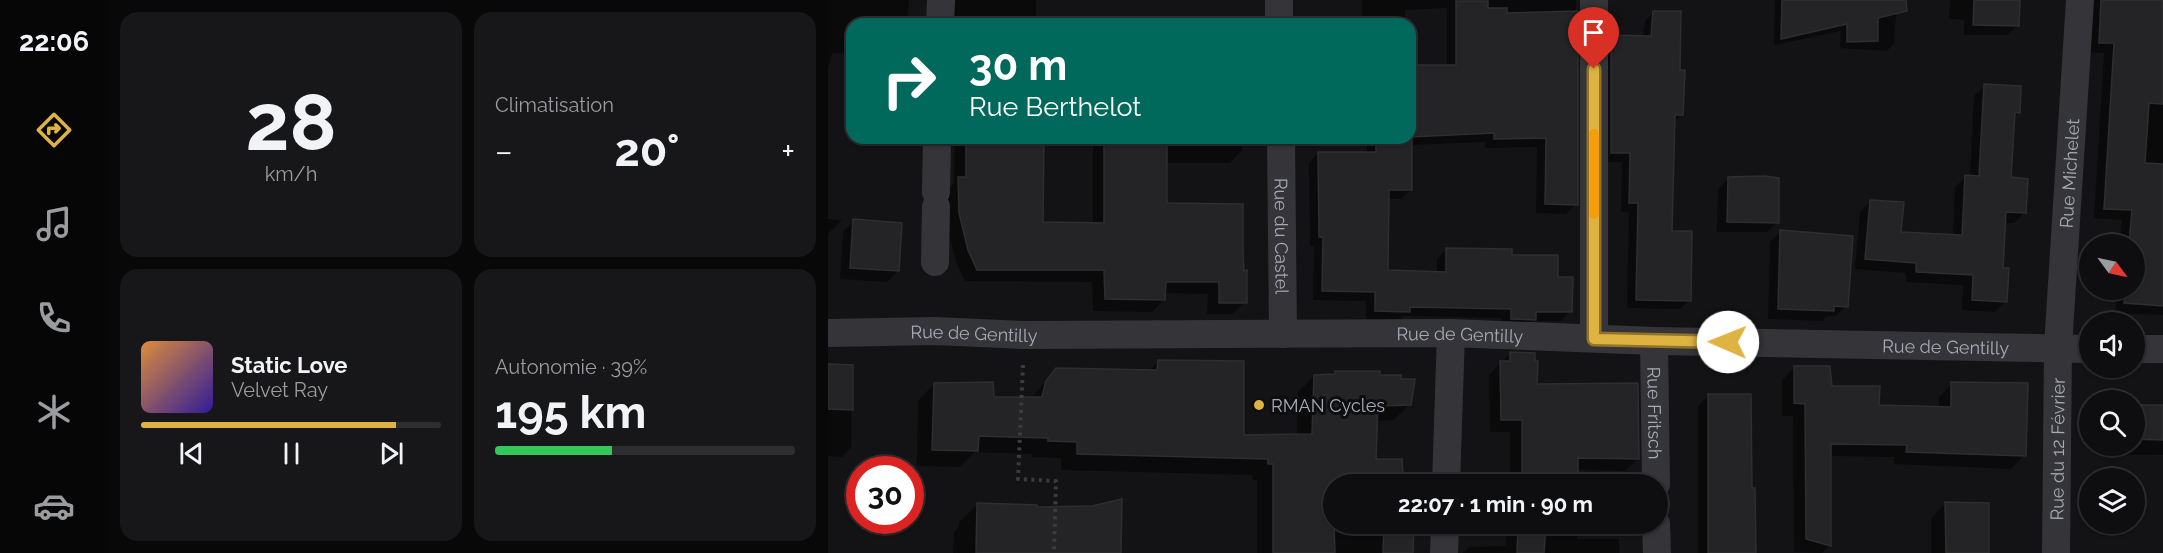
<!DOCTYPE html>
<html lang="fr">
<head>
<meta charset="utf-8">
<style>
	:root { --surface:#0e0e10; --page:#171719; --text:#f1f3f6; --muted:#9b9c9f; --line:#2e2e30; --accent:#dfb341 }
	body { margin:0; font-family:Raleway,sans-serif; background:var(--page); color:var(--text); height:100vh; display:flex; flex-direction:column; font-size:22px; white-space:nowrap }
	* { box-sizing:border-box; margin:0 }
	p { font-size:20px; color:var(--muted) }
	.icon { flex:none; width:33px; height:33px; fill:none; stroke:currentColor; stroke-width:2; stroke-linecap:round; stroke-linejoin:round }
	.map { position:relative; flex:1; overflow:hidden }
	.details { display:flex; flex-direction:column; gap:12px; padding:12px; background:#080809; width:720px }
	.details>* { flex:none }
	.top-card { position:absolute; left:18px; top:18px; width:570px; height:126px; border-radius:18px; box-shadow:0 2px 4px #0004,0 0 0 2px var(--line); background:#00695c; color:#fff; overflow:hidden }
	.needle { width:39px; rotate:123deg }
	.controls { position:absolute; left:1251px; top:234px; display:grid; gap:12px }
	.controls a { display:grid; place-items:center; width:66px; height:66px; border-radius:50%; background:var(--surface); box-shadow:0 2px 4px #0004,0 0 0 2px var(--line); font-size:30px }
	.speed { position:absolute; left:18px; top:456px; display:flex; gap:12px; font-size:30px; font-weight:700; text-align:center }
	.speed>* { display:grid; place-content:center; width:78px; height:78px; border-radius:50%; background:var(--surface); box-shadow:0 2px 4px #0004,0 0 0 2px var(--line); line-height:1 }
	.speed .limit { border:9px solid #d22; background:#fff; color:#111 }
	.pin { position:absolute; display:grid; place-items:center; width:51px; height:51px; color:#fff; margin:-62px -26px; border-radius:50% 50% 50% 0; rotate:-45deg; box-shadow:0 0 6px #0007 }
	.pin .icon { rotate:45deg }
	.me { position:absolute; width:66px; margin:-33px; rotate:271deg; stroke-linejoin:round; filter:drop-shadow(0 0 4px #0008) }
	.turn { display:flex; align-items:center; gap:21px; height:126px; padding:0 24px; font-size:27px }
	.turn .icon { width:78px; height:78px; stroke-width:2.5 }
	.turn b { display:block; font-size:42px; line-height:51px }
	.big { font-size:45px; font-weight:700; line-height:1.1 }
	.details .card { flex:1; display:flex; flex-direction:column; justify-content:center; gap:9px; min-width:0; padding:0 21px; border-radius:18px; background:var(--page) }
	.details .dial { align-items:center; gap:0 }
	.dial b { font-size:78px; line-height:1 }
	.song { display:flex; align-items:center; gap:18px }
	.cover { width:72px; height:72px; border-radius:9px; background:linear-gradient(135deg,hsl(30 70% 55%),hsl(250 70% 35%)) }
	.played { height:6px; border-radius:3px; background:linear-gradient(90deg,var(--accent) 85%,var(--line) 85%) }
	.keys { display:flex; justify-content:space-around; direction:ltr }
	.heat { display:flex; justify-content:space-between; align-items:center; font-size:33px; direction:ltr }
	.charge { height:9px; border-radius:4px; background:linear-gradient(90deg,#34c759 39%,var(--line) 0) }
	.details .tiles { flex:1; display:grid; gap:12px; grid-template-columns:repeat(2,1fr) }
	.trip { position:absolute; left:495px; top:474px; width:345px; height:60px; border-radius:30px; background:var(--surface); box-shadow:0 2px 4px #0004,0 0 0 2px var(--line); font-weight:700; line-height:60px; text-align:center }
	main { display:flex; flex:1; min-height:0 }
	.tabs { display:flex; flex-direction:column; width:108px; justify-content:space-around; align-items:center; background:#060606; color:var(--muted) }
	.tabs .icon { width:42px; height:42px }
	.tabs .current { color:var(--accent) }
	.tabs b { font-size:27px; color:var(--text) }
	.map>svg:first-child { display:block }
	.shadow { fill:#0007 }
	.building { fill:#242326; stroke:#2e2e31; stroke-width:1.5 }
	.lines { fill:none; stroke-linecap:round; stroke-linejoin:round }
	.path { stroke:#3b3c40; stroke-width:4; stroke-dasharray:3 4.5; stroke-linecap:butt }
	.street { stroke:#353539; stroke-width:28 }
	.route-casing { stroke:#91742a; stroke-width:15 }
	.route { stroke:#dfb341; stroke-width:10 }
	.slow { stroke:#f59e0b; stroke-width:10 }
	.poi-dot { fill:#dfb341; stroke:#0e0e10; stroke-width:2 }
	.labels { text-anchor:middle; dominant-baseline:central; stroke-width:6; stroke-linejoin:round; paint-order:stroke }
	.street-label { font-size:18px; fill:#a6aab4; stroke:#0e0e10 }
	.poi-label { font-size:18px; fill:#a6aab4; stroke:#0e0e10; text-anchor:start }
</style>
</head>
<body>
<main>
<nav class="tabs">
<b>22:06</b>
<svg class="icon current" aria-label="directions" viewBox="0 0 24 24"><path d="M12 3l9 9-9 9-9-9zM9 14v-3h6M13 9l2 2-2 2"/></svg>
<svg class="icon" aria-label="music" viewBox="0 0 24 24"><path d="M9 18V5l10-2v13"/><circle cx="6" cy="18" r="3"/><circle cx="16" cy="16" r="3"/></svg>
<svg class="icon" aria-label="phone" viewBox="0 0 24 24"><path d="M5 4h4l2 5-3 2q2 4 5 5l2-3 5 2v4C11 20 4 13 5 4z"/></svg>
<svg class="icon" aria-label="climate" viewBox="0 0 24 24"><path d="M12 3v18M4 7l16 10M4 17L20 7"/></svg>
<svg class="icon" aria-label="car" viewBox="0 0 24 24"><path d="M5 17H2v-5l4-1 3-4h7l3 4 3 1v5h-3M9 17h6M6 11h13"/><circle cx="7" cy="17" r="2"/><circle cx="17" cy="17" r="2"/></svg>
</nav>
<section class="details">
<div class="tiles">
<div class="card dial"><b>28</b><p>km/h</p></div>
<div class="card"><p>Climatisation</p>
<div class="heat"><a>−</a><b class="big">20°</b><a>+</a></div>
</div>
<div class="card">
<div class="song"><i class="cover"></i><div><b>Static Love</b><p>Velvet Ray</p></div></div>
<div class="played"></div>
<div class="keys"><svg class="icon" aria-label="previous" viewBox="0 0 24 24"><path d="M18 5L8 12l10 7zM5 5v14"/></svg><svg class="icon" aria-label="pause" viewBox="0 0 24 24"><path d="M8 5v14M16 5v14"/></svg><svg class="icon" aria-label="next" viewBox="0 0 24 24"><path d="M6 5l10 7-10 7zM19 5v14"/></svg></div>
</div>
<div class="card"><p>Autonomie · 39%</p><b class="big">195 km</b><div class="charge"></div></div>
</div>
</section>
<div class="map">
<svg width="1335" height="553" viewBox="0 0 1335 553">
	<rect width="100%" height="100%" fill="#131315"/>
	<!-- shadow -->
	<g class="shadow">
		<polygon points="0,0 81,0 79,24 24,24 24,54 4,53 0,69"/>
		<rect x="119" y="0" width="89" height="24"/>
		<polygon points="534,0 748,0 748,204 738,214 708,213 709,147 657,148 657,142 583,145 583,189 573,199 559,199 558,271 609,273 609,259 619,249 683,257 728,279 742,311 733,321 705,321 697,329 674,328 674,318 575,316 571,321 538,320 538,301 485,300 486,246 482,246 481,163 490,153 539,153 539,138 582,138 582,66 619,67 619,8 577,10 577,24 534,24"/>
		<polygon points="947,0 1069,0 1066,43 1059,51 1012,48 1013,31 946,45"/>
		<polygon points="1122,0 1191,0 1190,25 1179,35 1136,35 1136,20 1121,19"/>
		<polygon points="1256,0 1335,0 1335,315 1287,313 1289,290 1306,290 1306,244 1292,244 1294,220 1266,218 1276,53 1256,52"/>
		<polygon points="826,12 850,72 854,114 845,123 842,232 861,301 852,309 799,308 801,212 793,212 794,162 774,162 774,45 783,36 815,37 817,21"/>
		<polygon points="352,17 389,17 388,24 345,24"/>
		<polygon points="1157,85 1191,113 1185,118 1181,178 1196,213 1186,223 1176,223 1173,269 1178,301 1167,312 1134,310 1135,285 1078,282 1078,273 1027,269 1032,212 1043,201 1072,233 1125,236 1127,187 1138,177 1142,177 1146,96"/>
		<polygon points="127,138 214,138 213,224 265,224 265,138 414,138 414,150 402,163 338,163 337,204 413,255 417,302 405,314 379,314 380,294 336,293 336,300 324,312 265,311 264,282 137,281 128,262 119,226 118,191 126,183"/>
		<polygon points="900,179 949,222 939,232 889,232 890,189"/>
		<polygon points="0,219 14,220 0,234"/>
		<polygon points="26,221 70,271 59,282 12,279 15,232"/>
		<polygon points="952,232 1018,306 1008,316 999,316 994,321 940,319 942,242"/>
		<polygon points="683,353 708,385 810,459 797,471 748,470 749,484 682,484 682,432 662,432 661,375"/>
		<polygon points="330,362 414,436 469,436 470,392 486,376 505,376 508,373 550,376 582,404 566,420 548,421 547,460 573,475 583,475 583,484 506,484 506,524 584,524 584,553 429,553 429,480 425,480 424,475 233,470 233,458 204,457 204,454 147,452 132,467 89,466 90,401 106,384 164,398 202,399 228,370 321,371"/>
		<polygon points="0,365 24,366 23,447 14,457 0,456"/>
		<polygon points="967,367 1003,388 1050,406 1111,408 1111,397 1124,384 1196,456 1183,469 1066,464 1066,457 1002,456 1002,545 994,553 966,552 965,416 954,416 954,380"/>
		<polygon points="881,395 922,489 927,553 870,553 870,406"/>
		<polygon points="1306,405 1335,405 1335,455 1268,454 1268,446 1306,446"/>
		<polygon points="1118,503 1159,553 1103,553 1103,518"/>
		<polygon points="150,504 208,509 292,553 125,553 126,532 131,527 131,522"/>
		<polygon points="678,524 749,524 749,539 791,539 791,553 635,553 641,547 678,546"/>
	</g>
	<!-- building -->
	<g class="building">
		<polygon points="954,0 1078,0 1079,11 1050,18 1050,41 1019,42 1019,24 953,39"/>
		<polygon points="1146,0 1192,0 1191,26 1145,25"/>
		<polygon points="1273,0 1335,0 1335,104 1321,103 1317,163 1335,164 1335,306 1296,303 1297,290 1306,290 1306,244 1301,244 1304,210 1276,209 1286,43 1271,43"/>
		<polygon points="628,1 660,1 660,8 679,8 679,13 750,11 750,205 717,204 718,138 666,139 666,133 582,137 582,65 628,65"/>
		<polygon points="825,11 853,11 852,70 857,70 856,94 855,115 847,115 844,231 864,231 863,301 808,300 810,203 801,203 802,153 783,153 783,35 823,36"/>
		<polygon points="1156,84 1193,86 1192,113 1187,113 1183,177 1200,179 1198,213 1178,212 1175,268 1181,268 1179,302 1144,300 1145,275 1088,272 1088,263 1037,259 1042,200 1076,202 1073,232 1134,235 1137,175 1151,176"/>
		<polygon points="138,138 216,138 215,222 276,223 276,138 339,138 339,203 415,204 415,255 416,271 419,270 419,303 391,303 391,282 338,282 337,300 277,299 276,270 149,270 140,250 131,213 130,177 138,177"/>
		<polygon points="548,138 584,138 584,190 561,190 560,270 618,272 618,248 684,249 684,255 730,255 730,277 745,277 744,312 708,312 708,320 683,319 683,309 582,307 582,312 547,311 547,292 494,291 495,237 491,237 490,152 548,152"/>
		<polygon points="937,176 951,178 951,223 899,222 900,177"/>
		<polygon points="25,219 74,223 71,271 22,268"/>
		<polygon points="952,230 1025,236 1020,307 1006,306 1006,311 950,309"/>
		<polygon points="682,352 707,353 707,361 710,361 709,384 810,383 811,459 750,458 750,484 690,484 690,475 694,474 694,420 673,420 672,361 682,361"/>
		<polygon points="330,360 416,361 416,435 484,434 486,375 507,374 507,371 552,371 552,375 573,375 573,379 587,379 583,405 550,406 548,459 574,459 575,473 584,473 585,484 506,484 506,524 586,524 585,553 555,553 556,525 506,524 507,553 445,553 445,464 440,464 440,459 249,454 249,442 220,441 220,438 180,437 151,436 150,451 104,450 106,383 165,382 166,397 214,397 218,381 228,368 329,370"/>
		<polygon points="0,364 25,365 25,410 0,409"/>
		<polygon points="966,366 1002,366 1004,386 1052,386 1051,405 1123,407 1123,382 1200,383 1198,456 1078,452 1079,445 1003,444 1003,546 978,539 977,404 966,403"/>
		<polygon points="880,394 923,394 924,488 927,488 928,553 880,553"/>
		<polygon points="1306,405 1335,405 1335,440 1306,439"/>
		<polygon points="294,499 293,553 148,553 149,503 209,505 209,507 264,506"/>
		<polygon points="1117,502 1161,503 1161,553 1118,553"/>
		<polygon points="690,524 718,524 716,553 689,553"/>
	</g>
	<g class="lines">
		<!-- path -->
		<polyline class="path" points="195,365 190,479 228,481 226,553"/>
		<!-- street -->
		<g class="street">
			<polyline points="451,0 451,24"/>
			<polyline points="112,24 113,0"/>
			<path id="s1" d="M453,138L455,334"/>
			<polyline points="108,192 109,138"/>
			<polyline points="107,262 108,207"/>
			<path id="s2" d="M0,333L107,331L196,335L623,333L826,341L1262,349"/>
			<polyline points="766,338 766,0"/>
			<path id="s3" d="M826,341L828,484"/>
			<polyline points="1306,349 1335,349"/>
			<polyline points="618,484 623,333"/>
			<polyline points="828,524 829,553"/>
			<polyline points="616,553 617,524"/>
			<path id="s4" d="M1228,553L1230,347L1252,0"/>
		</g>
	</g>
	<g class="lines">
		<!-- route casing -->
		<g class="route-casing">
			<polyline id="route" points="766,69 766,339 900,342"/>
		</g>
		<!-- route -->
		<use href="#route" class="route"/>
		<!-- slow -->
		<polyline class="slow" points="766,214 766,134"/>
	</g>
	<!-- markers -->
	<circle class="poi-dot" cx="431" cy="405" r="6"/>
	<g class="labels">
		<!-- street labels -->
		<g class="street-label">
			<text stroke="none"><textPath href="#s4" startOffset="380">Rue Michelet</textPath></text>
			<text stroke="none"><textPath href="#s1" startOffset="98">Rue du Castel</textPath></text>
			<text stroke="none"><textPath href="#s2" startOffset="146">Rue de Gentilly</textPath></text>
			<text stroke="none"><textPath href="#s2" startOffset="632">Rue de Gentilly</textPath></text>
			<text stroke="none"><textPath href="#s2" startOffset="1118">Rue de Gentilly</textPath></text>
			<text stroke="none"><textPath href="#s3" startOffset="72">Rue Fritsch</textPath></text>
			<text stroke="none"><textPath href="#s4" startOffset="104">Rue du 12 Février</textPath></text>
		</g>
		<!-- poi labels -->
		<g class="poi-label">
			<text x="443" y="405">RMAN Cycles</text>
		</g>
	</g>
</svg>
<div class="controls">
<a><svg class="needle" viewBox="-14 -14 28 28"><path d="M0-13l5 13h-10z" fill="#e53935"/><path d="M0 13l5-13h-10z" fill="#9b9c9f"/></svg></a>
<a><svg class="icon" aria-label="sound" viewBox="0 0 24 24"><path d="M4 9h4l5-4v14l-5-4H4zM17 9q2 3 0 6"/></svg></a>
<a><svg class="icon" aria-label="search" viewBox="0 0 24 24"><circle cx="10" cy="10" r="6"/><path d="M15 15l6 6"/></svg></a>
<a><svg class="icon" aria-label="layers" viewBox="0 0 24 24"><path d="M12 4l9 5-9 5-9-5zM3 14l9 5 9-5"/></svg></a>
</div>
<div class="speed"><div class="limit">30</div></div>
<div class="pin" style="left:766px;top:69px;background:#d93025"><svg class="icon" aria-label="arrive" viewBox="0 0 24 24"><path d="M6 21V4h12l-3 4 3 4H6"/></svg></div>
<svg class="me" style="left:900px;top:342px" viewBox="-20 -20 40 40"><circle r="19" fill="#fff"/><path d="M0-13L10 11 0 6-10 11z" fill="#dfb341"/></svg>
<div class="trip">22:07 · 1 min · 90 m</div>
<div class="top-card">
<div class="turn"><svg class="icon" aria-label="right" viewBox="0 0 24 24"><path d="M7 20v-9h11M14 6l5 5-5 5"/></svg><div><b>30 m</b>Rue Berthelot</div></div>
</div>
</div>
</main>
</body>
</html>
